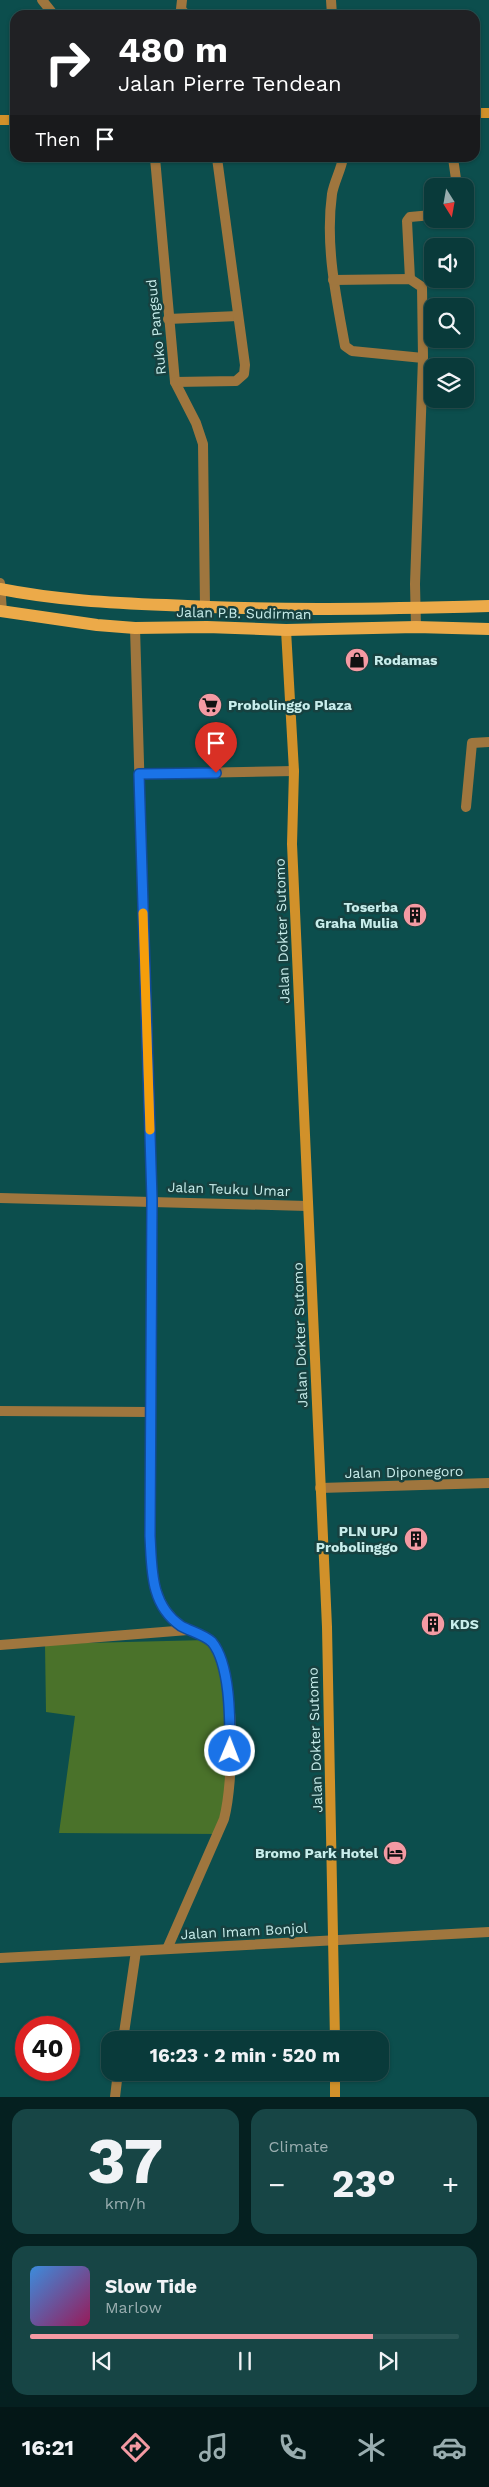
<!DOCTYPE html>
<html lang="en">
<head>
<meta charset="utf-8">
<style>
	:root { --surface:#093a3a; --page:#174545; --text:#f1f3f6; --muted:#99adaf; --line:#295454; --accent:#f49aa3 }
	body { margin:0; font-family:"Work Sans",sans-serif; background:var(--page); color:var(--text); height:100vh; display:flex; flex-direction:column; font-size:19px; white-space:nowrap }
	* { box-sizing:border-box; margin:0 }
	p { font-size:16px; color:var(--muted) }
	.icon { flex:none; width:28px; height:28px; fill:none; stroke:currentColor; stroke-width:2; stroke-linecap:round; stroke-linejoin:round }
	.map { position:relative; height:2097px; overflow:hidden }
	.details { display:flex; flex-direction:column; gap:12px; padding:12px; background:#052020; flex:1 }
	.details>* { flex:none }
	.banner { position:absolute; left:10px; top:10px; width:470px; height:152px; border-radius:15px; box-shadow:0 1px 4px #0004,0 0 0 1px var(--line); background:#202124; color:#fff; overflow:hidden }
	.needle { width:32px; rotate:169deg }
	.fabs { position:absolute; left:424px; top:178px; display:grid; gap:10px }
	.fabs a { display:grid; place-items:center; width:50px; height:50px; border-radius:10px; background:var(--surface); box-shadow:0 1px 4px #0004,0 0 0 1px var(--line); font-size:25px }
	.speed { position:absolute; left:15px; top:2016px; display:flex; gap:10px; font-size:25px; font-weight:700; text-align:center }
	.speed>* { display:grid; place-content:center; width:65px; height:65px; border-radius:50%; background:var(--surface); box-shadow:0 1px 4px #0004,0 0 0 1px var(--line); line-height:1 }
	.speed .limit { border:8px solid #d22; background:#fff; color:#111 }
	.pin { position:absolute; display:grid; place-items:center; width:42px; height:42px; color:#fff; margin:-51px -21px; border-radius:50% 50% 50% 0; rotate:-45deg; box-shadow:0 0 5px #0007 }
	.pin .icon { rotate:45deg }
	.me { position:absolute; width:55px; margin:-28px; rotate:1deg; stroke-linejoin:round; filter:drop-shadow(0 0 4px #0008) }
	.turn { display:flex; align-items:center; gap:18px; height:105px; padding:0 25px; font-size:22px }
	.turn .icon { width:65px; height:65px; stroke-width:2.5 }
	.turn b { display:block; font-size:35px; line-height:42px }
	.then { display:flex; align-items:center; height:48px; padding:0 25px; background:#0003; gap:10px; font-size:19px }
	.big { font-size:38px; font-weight:700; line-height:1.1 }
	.details .tile { flex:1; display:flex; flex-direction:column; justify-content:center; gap:8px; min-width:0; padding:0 18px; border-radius:15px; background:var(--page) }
	.details .dial { align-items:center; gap:0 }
	.dial b { font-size:65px; line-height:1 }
	.song { display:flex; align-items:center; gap:15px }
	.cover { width:60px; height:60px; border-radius:8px; background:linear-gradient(135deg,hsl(210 70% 55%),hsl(330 70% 35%)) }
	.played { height:5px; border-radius:2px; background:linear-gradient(90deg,var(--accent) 80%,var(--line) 80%) }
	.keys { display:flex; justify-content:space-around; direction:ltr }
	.heat { display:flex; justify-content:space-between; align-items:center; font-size:28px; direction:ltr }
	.details .tiles { flex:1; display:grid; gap:12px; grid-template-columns:1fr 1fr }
	.tile:last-child { grid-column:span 2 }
	.trip { position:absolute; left:101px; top:2031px; width:288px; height:50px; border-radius:15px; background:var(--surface); box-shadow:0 1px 4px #0004,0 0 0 1px var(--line); font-weight:700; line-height:50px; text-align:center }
	.tab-bar { display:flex; height:80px; justify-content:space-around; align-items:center; background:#041717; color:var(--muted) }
	.tab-bar .icon { width:35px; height:35px }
	.tab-bar .on { color:var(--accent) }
	.tab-bar b { font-size:22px; color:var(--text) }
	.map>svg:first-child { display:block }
	.green { fill:#4a722a }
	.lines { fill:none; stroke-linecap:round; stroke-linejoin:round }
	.minor { stroke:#9f763e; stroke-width:10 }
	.tertiary { stroke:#9f763e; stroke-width:10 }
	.secondary { stroke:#d1912a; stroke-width:10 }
	.primary { stroke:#ecaa49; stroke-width:12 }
	.route-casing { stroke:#114b97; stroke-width:12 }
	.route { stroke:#1a73e8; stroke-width:9 }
	.slow { stroke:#f59e0b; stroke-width:9 }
	.labels { text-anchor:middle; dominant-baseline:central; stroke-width:5; stroke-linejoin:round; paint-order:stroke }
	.street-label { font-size:14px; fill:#c8edeb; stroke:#174140 }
	.poi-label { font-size:14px; font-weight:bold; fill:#c8edeb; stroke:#174140; text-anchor:start }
</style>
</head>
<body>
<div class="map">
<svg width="489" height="2097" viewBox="0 0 489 2097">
	<rect width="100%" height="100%" fill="#0c4e4d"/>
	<!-- green -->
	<polygon class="green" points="207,1640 224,1676 230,1734 228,1803 218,1834 59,1833 75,1716 46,1712 45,1644"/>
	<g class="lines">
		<!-- minor -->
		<g class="minor">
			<polyline points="42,0 54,15"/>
			<polyline points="182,0 181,9 186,15"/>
			<polyline points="331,0 332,15"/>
			<polyline points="155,158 175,382 196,423 203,444 205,607"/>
			<path d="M343,158C341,170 334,182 332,194C325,245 336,296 345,346L352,351L423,358"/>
			<polyline points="453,158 457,186"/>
			<polyline points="410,279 407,221 410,217 432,215"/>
			<polyline points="333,280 410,279 422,287 423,358 415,584 416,627"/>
			<polyline points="168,319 238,316"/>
			<polyline points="175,382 236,381 244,374 245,365 217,158"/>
			<polyline points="139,774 294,771"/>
			<polyline points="466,807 472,743 489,742"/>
			<polyline points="0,1411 150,1412"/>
			<polyline points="0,1645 188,1630"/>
		</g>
		<!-- tertiary -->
		<g class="tertiary">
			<polyline points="0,583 2,612"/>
			<path d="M135,628L152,1200L150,1536C152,1571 151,1605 183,1627C192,1633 207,1635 213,1644C236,1677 234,1781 224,1819L167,1949"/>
			<polyline points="0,1198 307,1206"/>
			<polyline points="320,1488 489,1483"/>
			<polyline points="0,1958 489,1932"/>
			<polyline points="123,2040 136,1951"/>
			<polyline points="115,2097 118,2072"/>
		</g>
		<!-- secondary -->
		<g class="secondary">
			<polyline points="475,113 489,113"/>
			<polyline points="0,120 15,120"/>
			<polyline points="286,630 294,771 292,844 327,1627 335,2040"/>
			<polyline points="335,2072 335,2097"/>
		</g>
		<!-- primary -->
		<g class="primary">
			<path d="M0,589C55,600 111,603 166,605C274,611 381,609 489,606"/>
			<polyline points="0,611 97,625 135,628 207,627 286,630 416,627 489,629"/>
		</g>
	</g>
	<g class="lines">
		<!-- route casing -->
		<g class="route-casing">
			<path id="route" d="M216,773L139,774L152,1200L150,1536C152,1569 150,1605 181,1626C190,1631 205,1635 212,1642C231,1665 230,1723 230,1751"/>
		</g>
		<!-- route -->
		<use href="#route" class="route"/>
		<!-- slow -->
		<polyline class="slow" points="143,913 150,1130"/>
	</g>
	<!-- icons -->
	<defs>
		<g id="shop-disc" transform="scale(1.25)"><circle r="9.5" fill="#f49aa3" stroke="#174140"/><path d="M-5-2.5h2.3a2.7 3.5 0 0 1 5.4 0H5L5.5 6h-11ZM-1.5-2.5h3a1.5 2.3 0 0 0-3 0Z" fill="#111"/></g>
		<g id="supermarket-disc" transform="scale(1.25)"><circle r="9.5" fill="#f49aa3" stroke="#174140"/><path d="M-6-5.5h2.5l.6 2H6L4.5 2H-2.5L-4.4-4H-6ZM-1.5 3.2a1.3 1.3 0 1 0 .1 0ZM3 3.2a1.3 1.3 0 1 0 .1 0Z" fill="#111"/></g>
		<g id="building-disc" transform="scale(1.25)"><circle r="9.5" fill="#f49aa3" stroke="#174140"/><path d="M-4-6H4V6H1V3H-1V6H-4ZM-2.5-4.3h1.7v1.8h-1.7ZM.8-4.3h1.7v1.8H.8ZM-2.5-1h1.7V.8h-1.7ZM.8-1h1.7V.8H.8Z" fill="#111"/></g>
		<g id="hotel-disc" transform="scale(1.25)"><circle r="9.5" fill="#f49aa3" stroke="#174140"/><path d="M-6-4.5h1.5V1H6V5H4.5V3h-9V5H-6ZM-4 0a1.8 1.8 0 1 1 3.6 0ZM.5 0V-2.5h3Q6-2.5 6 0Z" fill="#111"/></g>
	</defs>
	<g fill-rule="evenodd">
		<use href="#shop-disc" x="357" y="660"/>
		<use href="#supermarket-disc" x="210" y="705"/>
		<use href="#building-disc" x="415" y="915"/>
		<use href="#building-disc" x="416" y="1539"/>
		<use href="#building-disc" x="433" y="1624"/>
		<use href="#hotel-disc" x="395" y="1853"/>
	</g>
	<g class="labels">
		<!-- street labels -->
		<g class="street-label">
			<text transform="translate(156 327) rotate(-96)">Ruko Pangsud</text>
			<text transform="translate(244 613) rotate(1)">Jalan P.B. Sudirman</text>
			<text transform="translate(282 931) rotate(-92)">Jalan Dokter Sutomo</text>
			<text transform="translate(229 1189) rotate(2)">Jalan Teuku Umar</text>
			<text transform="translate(300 1335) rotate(-92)">Jalan Dokter Sutomo</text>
			<text transform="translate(404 1472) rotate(-1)">Jalan Diponegoro</text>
			<text transform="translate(315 1740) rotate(-92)">Jalan Dokter Sutomo</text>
			<text transform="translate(244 1931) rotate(-3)">Jalan Imam Bonjol</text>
		</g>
		<!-- poi labels -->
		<g class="poi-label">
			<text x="374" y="660">Rodamas</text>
			<text x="228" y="705">Probolinggo Plaza</text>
			<text x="398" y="907" text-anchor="end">Toserba<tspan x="398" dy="16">Graha Mulia</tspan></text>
			<text x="398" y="1531" text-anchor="end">PLN UPJ<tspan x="398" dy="16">Probolinggo</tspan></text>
			<text x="450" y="1624">KDS</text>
			<text x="378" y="1853" text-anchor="end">Bromo Park Hotel</text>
		</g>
	</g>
</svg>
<div class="fabs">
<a><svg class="needle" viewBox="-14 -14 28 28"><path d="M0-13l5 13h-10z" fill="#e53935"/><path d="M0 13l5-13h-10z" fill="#99adaf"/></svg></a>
<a><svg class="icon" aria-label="sound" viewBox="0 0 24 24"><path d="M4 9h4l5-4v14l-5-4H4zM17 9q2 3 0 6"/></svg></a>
<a><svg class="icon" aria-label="search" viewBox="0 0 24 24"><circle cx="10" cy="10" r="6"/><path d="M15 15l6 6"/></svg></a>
<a><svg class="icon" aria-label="layers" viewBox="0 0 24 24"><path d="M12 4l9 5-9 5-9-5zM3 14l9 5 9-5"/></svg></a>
</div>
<div class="speed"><div class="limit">40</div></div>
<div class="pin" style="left:216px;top:773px;background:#d93025"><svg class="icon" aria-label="arrive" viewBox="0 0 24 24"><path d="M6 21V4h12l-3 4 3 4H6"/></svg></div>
<svg class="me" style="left:230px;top:1751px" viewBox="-20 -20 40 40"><circle r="17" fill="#1a73e8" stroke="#fff" stroke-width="3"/><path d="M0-11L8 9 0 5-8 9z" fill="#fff"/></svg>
<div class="trip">16:23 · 2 min · 520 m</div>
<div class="banner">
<div class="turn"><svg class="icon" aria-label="right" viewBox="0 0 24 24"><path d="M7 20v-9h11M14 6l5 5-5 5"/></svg><div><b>480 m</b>Jalan Pierre Tendean</div></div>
<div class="then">Then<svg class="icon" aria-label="arrive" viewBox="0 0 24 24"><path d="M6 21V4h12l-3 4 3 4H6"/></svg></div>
</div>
</div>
<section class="details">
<div class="tiles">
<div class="tile dial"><b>37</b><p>km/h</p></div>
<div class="tile"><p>Climate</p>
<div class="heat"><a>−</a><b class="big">23°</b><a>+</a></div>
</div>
<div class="tile">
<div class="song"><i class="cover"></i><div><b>Slow Tide</b><p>Marlow</p></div></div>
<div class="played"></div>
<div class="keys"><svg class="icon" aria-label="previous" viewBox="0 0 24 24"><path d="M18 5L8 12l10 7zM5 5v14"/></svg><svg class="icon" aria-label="pause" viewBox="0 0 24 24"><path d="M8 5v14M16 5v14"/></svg><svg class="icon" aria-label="next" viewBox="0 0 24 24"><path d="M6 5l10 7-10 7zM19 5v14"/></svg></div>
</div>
</div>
</section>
<nav class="tab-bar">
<b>16:21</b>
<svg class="icon on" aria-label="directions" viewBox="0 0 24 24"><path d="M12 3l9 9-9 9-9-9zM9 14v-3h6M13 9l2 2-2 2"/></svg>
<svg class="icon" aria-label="music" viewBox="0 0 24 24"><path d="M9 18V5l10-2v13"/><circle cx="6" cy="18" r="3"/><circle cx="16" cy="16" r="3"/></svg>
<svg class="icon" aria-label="phone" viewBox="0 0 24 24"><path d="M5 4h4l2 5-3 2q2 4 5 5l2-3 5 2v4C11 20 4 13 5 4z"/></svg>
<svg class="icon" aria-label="climate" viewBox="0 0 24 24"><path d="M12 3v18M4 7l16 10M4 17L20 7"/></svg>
<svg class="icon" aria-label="car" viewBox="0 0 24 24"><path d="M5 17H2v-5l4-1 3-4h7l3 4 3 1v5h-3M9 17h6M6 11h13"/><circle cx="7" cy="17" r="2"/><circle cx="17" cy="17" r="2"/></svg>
</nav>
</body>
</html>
